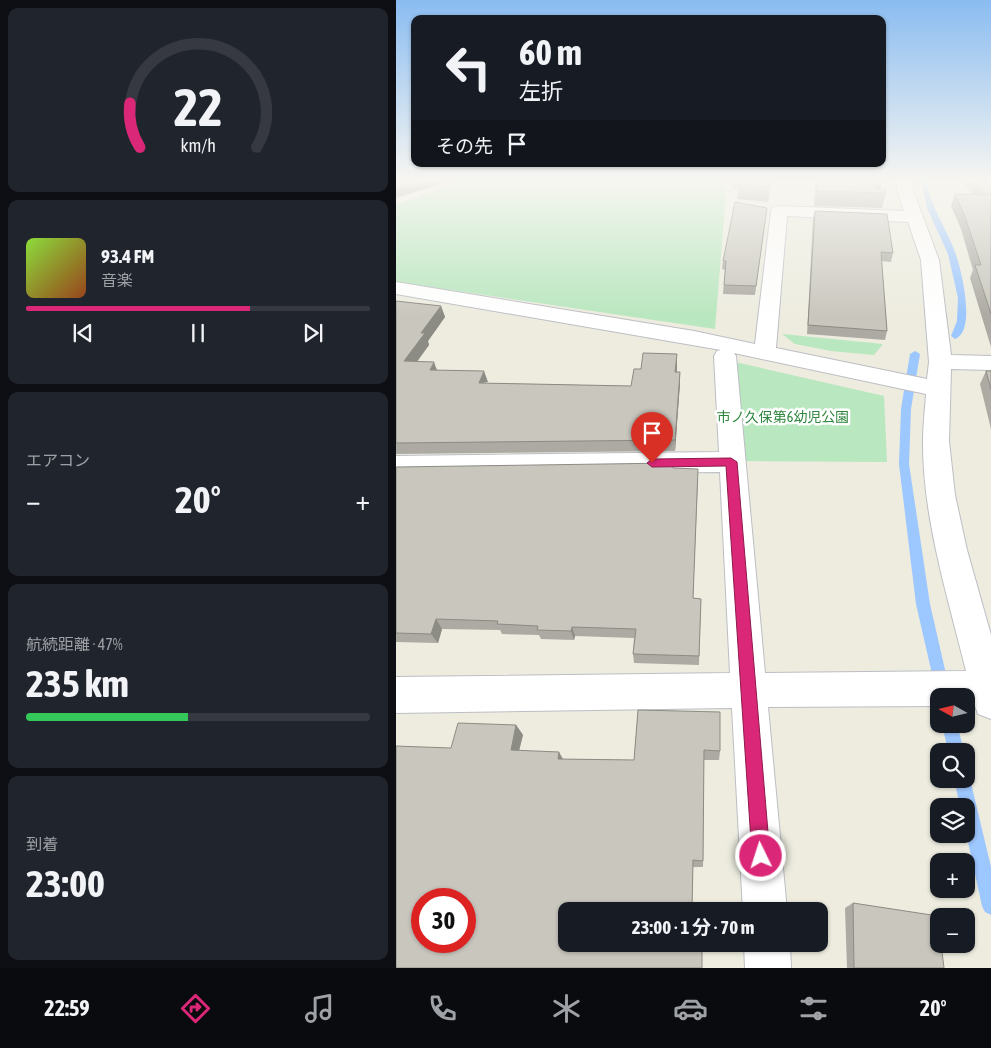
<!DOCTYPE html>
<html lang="ja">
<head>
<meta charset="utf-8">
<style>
	:root { --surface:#171b24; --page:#20242c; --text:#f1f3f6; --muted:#9ea1a6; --line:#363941; --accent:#db2777 }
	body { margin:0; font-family:"Asap Condensed","Noto Sans JP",sans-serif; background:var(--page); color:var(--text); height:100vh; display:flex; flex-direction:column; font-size:19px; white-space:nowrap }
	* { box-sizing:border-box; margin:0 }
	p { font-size:16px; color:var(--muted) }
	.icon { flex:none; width:28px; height:28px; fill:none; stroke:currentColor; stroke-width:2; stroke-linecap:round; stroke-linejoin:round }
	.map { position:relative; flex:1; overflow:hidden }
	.side { display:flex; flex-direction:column; gap:8px; padding:8px; background:#0d0f14; width:396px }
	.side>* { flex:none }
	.banner { position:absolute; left:15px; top:15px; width:475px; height:152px; border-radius:10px; box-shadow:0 1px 4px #0004; background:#171b24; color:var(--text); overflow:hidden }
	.needle { width:32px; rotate:278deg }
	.buttons { position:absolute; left:534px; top:688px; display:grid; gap:10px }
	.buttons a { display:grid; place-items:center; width:45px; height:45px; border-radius:10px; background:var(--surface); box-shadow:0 1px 4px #0004; font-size:25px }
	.speed { position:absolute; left:15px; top:888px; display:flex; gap:10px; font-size:25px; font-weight:700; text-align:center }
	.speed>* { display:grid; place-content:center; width:65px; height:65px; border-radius:50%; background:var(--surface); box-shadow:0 1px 4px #0004; line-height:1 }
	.speed .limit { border:8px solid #d22; background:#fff; color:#111 }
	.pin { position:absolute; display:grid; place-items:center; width:42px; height:42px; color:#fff; margin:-51px -21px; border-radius:50% 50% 50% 0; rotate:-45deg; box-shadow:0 0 5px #0007 }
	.pin .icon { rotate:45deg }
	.me { position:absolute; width:55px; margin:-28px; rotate:356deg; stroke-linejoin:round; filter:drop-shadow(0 0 4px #0008) }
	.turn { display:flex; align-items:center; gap:18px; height:105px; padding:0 25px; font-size:22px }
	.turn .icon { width:65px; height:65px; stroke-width:2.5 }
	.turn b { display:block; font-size:35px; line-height:42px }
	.then { display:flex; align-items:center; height:48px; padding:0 25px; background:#0003; gap:10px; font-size:19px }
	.big { font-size:38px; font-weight:700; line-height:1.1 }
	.side .widget { flex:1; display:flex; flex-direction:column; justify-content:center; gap:8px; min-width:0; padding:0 18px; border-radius:10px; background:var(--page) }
	.side .dial { align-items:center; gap:0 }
	.dial svg { height:130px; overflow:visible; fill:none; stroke:var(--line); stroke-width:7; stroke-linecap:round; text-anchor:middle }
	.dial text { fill:var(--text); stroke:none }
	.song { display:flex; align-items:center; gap:15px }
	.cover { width:60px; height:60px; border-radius:8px; background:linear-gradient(135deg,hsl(90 70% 55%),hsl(20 70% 35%)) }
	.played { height:5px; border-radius:2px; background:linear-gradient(90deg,var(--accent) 65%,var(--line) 65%) }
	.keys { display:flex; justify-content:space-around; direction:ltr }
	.heat { display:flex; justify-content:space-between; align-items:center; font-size:28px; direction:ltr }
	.charge { height:8px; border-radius:4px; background:linear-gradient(90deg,#34c759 47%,var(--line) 0) }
	.trip { position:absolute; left:162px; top:902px; width:270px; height:50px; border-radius:10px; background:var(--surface); box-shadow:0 1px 4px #0004; font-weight:700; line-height:50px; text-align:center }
	.dock { display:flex; height:80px; justify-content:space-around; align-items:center; background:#090b0e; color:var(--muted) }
	.dock .icon { width:35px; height:35px }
	.dock .current { color:var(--accent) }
	.dock b { font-size:22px; color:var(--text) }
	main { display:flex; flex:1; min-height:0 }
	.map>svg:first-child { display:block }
	.green { fill:#b9e7bf }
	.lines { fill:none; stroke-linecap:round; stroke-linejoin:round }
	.stream { fill:#9dc7ff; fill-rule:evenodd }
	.minor-casing { stroke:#bdbec5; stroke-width:2 }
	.minor { fill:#fff; fill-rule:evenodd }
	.wall { fill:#acaaa3 }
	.shaded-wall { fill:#8c8b84 }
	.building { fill:#c8c6bd; stroke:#8c8b84; fill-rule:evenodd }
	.route { fill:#db2777; stroke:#8e194d }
	.labels { text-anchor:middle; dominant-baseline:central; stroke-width:5; stroke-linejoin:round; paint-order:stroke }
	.park-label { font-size:14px; fill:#2e853d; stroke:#fff }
</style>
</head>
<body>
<main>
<section class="side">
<div class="widget dial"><svg viewBox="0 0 100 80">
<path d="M14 69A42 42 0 1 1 86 69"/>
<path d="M14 69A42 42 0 0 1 8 42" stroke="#db2777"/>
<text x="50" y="56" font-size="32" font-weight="700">22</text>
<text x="50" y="72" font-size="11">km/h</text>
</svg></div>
<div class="widget">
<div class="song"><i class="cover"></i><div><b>93.4 FM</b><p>音楽</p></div></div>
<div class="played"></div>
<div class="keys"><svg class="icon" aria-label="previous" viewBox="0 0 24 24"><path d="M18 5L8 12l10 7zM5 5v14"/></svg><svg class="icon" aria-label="pause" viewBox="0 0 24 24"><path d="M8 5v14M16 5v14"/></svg><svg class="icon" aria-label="next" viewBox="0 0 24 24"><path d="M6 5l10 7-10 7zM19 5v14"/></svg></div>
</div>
<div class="widget"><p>エアコン</p>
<div class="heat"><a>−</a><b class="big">20°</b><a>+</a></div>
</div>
<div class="widget"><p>航続距離 · 47%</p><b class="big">235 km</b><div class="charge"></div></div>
<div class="widget"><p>到着</p><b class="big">23:00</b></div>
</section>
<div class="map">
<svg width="595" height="968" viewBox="0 0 595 968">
	<rect width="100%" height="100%" fill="#edecdf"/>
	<!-- green -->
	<g class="green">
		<polygon points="68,180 302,180 331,182 319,329 0,282 0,205"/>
		<polygon points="386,334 487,344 478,355 435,351 399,344"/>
		<polygon points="339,362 488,396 491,462 347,461"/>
	</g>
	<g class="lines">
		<!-- stream -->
		<g class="stream">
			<path d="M525,180H531C534,207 550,227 559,252C565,268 581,331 559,339L555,336L561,321L562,298L552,254L531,208Z"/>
			<polygon points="519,351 524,354 515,409 513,464 534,604 555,696 542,696 542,700 520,604 503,464 505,409 514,354"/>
			<polygon points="546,724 561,724 568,751 552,751"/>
			<polygon points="570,773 574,779 595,867 595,915 589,912 586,906 570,833 570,806 564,806 558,779 570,779"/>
		</g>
		<!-- minor casing -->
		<g class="minor-casing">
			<g id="minor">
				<path d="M501,180H517V190L543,260L555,355L595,356V370L555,369L553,441L559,495L571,550L595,635V719L582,714L579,706H570V696H542V706L372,707L391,911H347L336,708L0,713V677L334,673L324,472L0,476V456L323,452L318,356L321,351L325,350L0,294V282L298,331L359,344L375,211L377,207L383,206L508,211L501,190ZM391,216L512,222L525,260L533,362L531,379L380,348ZM338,353L530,394C529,409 527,425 527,440C526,516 552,598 570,671L369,673L340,356Z"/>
				<polygon points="348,944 394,944 395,968 349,968"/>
			</g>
		</g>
		<!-- minor -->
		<use href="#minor" class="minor"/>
	</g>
	<!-- wall -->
	<g class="wall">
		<polygon points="336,180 375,180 372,202 341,199 342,189 336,189"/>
		<polygon points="420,180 487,180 484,188 490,193 486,208 418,206"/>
		<polygon points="565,180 595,180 595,347 574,278 577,270 565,229 555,206 559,194 576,194"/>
		<polygon points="419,211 497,253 495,262 485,261 491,331 489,340 411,334 417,219"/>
		<polygon points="370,216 359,295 327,294 329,270 326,269 327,261"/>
		<polygon points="0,301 45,306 49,317 32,341 33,345 21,362 41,370 91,383 235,386 245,369 281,365 281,372 284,372 284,383 279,451 0,454"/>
		<polygon points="590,371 595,371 595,429 584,384"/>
		<polygon points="0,467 277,468 302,480 297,598 305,599 303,665 238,663 237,654 238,638 179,636 178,640 145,639 143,635 106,634 104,630 46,629 42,643 0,642"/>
		<polygon points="242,710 324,751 323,760 308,760 307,867 297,867 294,947 306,968 55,748 120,725 127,735 123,750 166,759 238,760"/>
		<polygon points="457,903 548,968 451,968 449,908"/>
	</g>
	<!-- shaded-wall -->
	<g class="shaded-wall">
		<polygon points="29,180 51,180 50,180 51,182 0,198 0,189"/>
		<polygon points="484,180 487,180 482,193 480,188"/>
		<polygon points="45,306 49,317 32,341 33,345 13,372 8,361 25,333"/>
		<polygon points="281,354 281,365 280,383 279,372"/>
		<polygon points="38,362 42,373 34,370"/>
		<polygon points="88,371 92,382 83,383"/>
		<polygon points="284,372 284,383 279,451 279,440"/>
		<polygon points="40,619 46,629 42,643 35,634"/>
		<polygon points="176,627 179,636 178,640 175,631"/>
		<polygon points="120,725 127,735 121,759 115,750"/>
		<polygon points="163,752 168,761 162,759"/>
	</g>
	<!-- building -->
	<g class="building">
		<polygon points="0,180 29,180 0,189"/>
		<polygon points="343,180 374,180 373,187 342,184"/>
		<polygon points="421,180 484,180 480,188 489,189 490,193 420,191"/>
		<polygon points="578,180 595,180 595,314 579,265 585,265 569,217 559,194 590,195"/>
		<polygon points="339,202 371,208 360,286 328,285 330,261 327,261"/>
		<polygon points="419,211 491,214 497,253 485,252 491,331 412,325"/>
		<polygon points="0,301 45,306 25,333 29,333 8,361 38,362 34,370 88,371 83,383 235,386 238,369 245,369 247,353 281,354 279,372 284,372 279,440 0,443"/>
		<polygon points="590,371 595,371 595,389"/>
		<polygon points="277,463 277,468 302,469 297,598 305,599 303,656 237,654 240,629 176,627 175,631 141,630 142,626 101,624 102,621 40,619 35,634 0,633 0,467"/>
		<path d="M242,710L324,712V751L308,750L307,861L297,860L296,911H171V944H294V947H306V968H0V746L55,748L62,723L120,725L115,750L163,752L162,759L238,760ZM26,899H69V941H26Z"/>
		<polygon points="457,903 542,916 542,944 545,944 548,968 458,968"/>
	</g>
	<!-- sky -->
	<linearGradient id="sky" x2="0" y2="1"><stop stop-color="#8abcf1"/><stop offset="0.57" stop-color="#f7f6f1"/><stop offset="1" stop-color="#f7f6f1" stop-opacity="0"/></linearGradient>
	<rect width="595" height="316" fill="url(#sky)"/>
	<!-- route -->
	<polygon class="route" points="335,458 341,462 374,856 371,862 365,865 359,862 356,856 330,466 256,467 251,463 256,459"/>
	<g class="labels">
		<!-- park labels -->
		<g class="park-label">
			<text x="387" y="417">市ノ久保第6幼児公園</text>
		</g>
	</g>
</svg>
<div class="buttons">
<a><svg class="needle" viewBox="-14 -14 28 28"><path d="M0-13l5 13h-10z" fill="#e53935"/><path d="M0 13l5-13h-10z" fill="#9ea1a6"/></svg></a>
<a><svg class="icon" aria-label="search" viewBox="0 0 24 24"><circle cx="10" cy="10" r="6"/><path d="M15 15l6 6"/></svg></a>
<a><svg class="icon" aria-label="layers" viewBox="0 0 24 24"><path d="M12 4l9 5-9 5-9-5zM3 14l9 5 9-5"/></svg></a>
<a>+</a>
<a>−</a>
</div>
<div class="speed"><div class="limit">30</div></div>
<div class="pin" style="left:256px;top:463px;background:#d93025"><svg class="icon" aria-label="arrive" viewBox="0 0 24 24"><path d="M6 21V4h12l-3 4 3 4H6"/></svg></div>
<svg class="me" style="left:365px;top:856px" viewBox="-20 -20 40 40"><circle r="17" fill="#db2777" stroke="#fff" stroke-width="3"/><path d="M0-11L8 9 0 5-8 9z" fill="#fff"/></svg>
<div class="trip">23:00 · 1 分 · 70 m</div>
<div class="banner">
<div class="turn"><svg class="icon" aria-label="left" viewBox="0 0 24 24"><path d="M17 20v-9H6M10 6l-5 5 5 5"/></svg><div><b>60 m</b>左折</div></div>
<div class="then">その先<svg class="icon" aria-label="arrive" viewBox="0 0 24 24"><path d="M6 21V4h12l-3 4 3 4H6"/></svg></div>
</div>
</div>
</main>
<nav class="dock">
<b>22:59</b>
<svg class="icon current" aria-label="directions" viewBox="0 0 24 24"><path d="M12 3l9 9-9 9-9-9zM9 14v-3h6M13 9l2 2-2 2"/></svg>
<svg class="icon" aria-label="music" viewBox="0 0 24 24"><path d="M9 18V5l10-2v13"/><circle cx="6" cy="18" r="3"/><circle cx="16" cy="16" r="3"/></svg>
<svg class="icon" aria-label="phone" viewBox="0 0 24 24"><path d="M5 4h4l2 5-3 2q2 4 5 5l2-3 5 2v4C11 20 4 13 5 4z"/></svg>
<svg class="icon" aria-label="climate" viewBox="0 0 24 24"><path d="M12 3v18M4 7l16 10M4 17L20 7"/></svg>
<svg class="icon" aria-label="car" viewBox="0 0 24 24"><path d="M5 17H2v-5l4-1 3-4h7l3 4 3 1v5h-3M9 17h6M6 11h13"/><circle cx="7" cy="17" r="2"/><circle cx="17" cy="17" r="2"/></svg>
<svg class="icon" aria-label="filters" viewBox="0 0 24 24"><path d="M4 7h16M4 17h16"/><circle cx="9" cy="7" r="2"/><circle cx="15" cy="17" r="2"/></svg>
<b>20°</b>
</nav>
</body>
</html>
